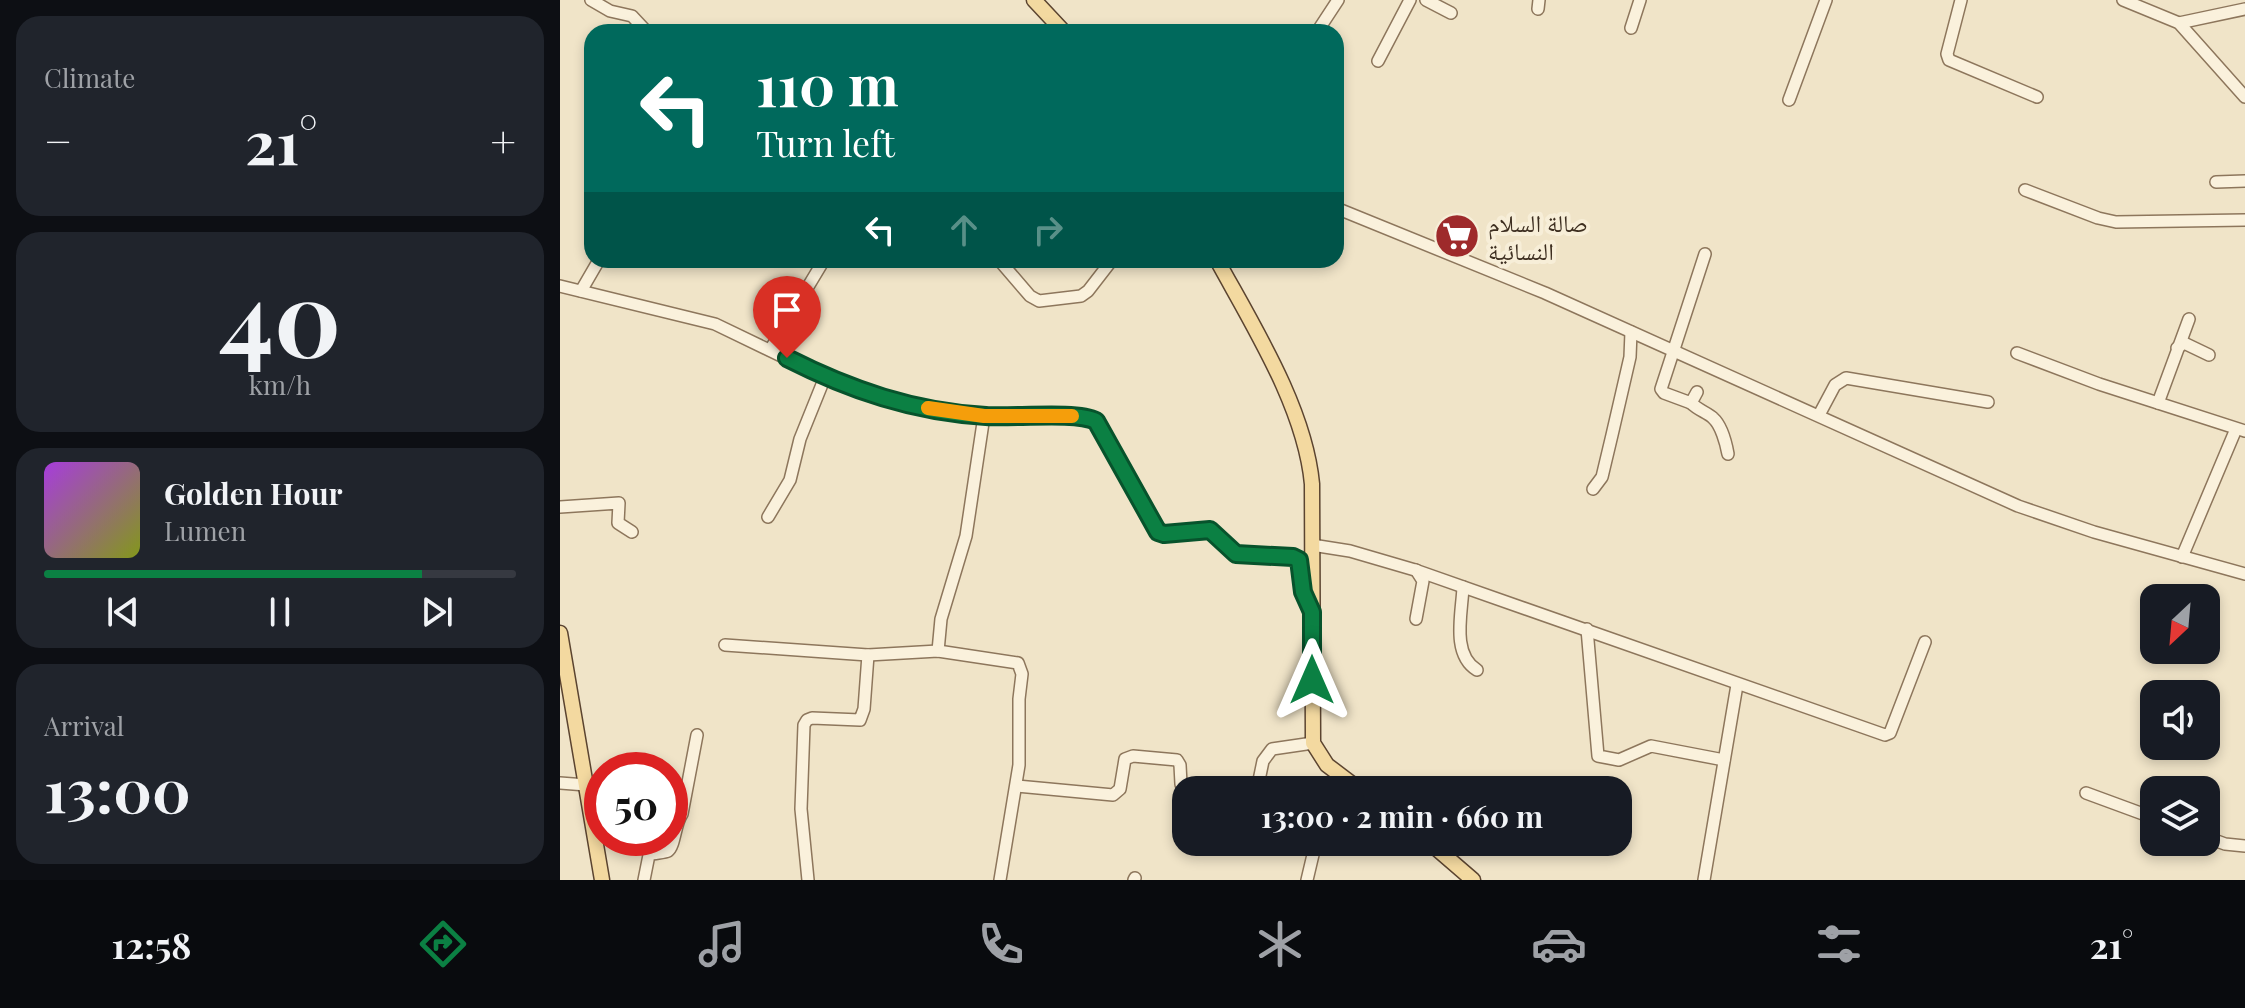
<!DOCTYPE html>
<html lang="en">
<head>
<meta charset="utf-8">
<style>
	:root { --surface:#171b24; --page:#20242c; --text:#f1f3f6; --muted:#9ea1a6; --line:#363941; --accent:#0b8043 }
	body { margin:0; font-family:"Playfair Display","Noto Naskh Arabic",serif; background:var(--page); color:var(--text); height:100vh; display:flex; flex-direction:column; font-size:30px; white-space:nowrap }
	* { box-sizing:border-box; margin:0 }
	p { font-size:26px; color:var(--muted) }
	.icon { flex:none; width:44px; height:44px; fill:none; stroke:currentColor; stroke-width:2; stroke-linecap:round; stroke-linejoin:round }
	.map { position:relative; flex:1; overflow:hidden }
	.side { display:flex; flex-direction:column; gap:16px; padding:16px; background:#0d0f14; width:560px }
	.side>* { flex:none }
	.hud { position:absolute; left:24px; top:24px; width:760px; height:244px; border-radius:24px; box-shadow:0 4px 12px #0003; background:#00695c; color:#fff; overflow:hidden }
	.needle { width:52px; rotate:206deg }
	.buttons { position:absolute; left:1580px; top:584px; display:grid; gap:16px }
	.buttons a { display:grid; place-items:center; width:80px; height:80px; border-radius:16px; background:var(--surface); box-shadow:0 4px 12px #0003; font-size:40px }
	.speed { position:absolute; left:24px; top:752px; display:flex; gap:16px; font-size:40px; font-weight:700; text-align:center }
	.speed>* { display:grid; place-content:center; width:104px; height:104px; border-radius:50%; background:var(--surface); box-shadow:0 4px 12px #0003; line-height:1 }
	.speed .limit { border:12px solid #d22; background:#fff; color:#111 }
	.pin { position:absolute; display:grid; place-items:center; width:68px; height:68px; color:#fff; margin:-82px -34px; border-radius:50% 50% 50% 0; rotate:-45deg; box-shadow:0 0 8px #0007 }
	.pin .icon { rotate:45deg }
	.me { position:absolute; width:88px; margin:-44px; rotate:0deg; stroke-linejoin:round; filter:drop-shadow(0 0 6px #0008) }
	.turn { display:flex; align-items:center; gap:28px; height:168px; padding:0 40px; font-size:36px }
	.turn .icon { width:104px; height:104px; stroke-width:2.5 }
	.turn b { display:block; font-size:56px; line-height:68px }
	.lanes { display:flex; align-items:center; height:76px; padding:0 40px; background:#0003; justify-content:center; gap:40px; direction:ltr }
	.lanes .off { opacity:.35 }
	.big { font-size:60px; font-weight:700; line-height:1.1 }
	.side .widget { flex:1; display:flex; flex-direction:column; justify-content:center; gap:12px; min-width:0; padding:0 28px; border-radius:24px; background:var(--page) }
	.side .dial { align-items:center; gap:0 }
	.dial b { font-size:104px; line-height:1 }
	.song { display:flex; align-items:center; gap:24px }
	.cover { width:96px; height:96px; border-radius:12px; background:linear-gradient(135deg,hsl(280 70% 55%),hsl(70 70% 35%)) }
	.played { height:8px; border-radius:4px; background:linear-gradient(90deg,var(--accent) 80%,var(--line) 80%) }
	.keys { display:flex; justify-content:space-around; direction:ltr }
	.heat { display:flex; justify-content:space-between; align-items:center; font-size:44px; direction:ltr }
	.trip { position:absolute; left:612px; top:776px; width:460px; height:80px; border-radius:24px; background:var(--surface); box-shadow:0 4px 12px #0003; font-weight:700; line-height:80px; text-align:center }
	.dock { display:flex; height:128px; justify-content:space-around; align-items:center; background:#090b0e; color:var(--muted) }
	.dock .icon { width:56px; height:56px }
	.dock .current { color:var(--accent) }
	.dock b { font-size:36px; color:var(--text) }
	main { display:flex; flex:1; min-height:0 }
	.map>svg:first-child { display:block }
	.lines { fill:none; stroke-linecap:round; stroke-linejoin:round }
	.minor-casing { stroke:#8d765c; stroke-width:14 }
	.major-casing { stroke:#5b4430; stroke-width:17 }
	.minor { stroke:#faf1dc; stroke-width:11 }
	.major { stroke:#f3d9a0; stroke-width:14 }
	.route-casing { stroke:#07532c; stroke-width:20 }
	.route { stroke:#0b8043; stroke-width:14 }
	.slow { stroke:#f59e0b; stroke-width:14 }
	.labels { text-anchor:middle; dominant-baseline:central; stroke-width:8; stroke-linejoin:round; paint-order:stroke }
	.poi-label { font-size:24px; fill:#3d2e20; stroke:#f7eed8; text-anchor:start }
</style>
</head>
<body>
<main>
<section class="side">
<div class="widget"><p>Climate</p>
<div class="heat"><a>−</a><b class="big">21°</b><a>+</a></div>
</div>
<div class="widget dial"><b>40</b><p>km/h</p></div>
<div class="widget">
<div class="song"><i class="cover"></i><div><b>Golden Hour</b><p>Lumen</p></div></div>
<div class="played"></div>
<div class="keys"><svg class="icon" aria-label="previous" viewBox="0 0 24 24"><path d="M18 5L8 12l10 7zM5 5v14"/></svg><svg class="icon" aria-label="pause" viewBox="0 0 24 24"><path d="M8 5v14M16 5v14"/></svg><svg class="icon" aria-label="next" viewBox="0 0 24 24"><path d="M6 5l10 7-10 7zM19 5v14"/></svg></div>
</div>
<div class="widget"><p>Arrival</p><b class="big">13:00</b></div>
</section>
<div class="map">
<svg width="1685" height="880" viewBox="0 0 1685 880">
	<rect width="100%" height="100%" fill="#f0e4c8"/>
	<g class="lines">
		<!-- minor casing -->
		<g class="minor-casing">
			<g id="minor">
				<polyline points="31,0 50,11 72,16 87,32"/>
				<polyline points="866,0 891,13"/>
				<polyline points="1401,0 1387,54 1389,60 1477,97"/>
				<polyline points="1563,0 1619,23 1685,97"/>
				<polyline points="978,9 979,0"/>
				<polyline points="1619,23 1685,9"/>
				<polyline points="1071,28 1080,0"/>
				<polyline points="757,32 778,0"/>
				<polyline points="818,61 850,0"/>
				<polyline points="1229,100 1266,0"/>
				<polyline points="1656,182 1685,181"/>
				<polyline points="1465,190 1538,218 1556,222 1685,220"/>
				<polyline points="776,208 985,293 1458,506 1534,532 1685,574"/>
				<polyline points="439,260 470,296 479,301 521,296 528,291 552,260"/>
				<polyline points="0,286 155,324 265,377 338,403 424,416 528,417 536,421 543,430 598,532 604,534 650,530 676,554 733,557 741,566 743,592 751,612"/>
				<polyline points="21,291 39,260"/>
				<polyline points="1617,348 1624,343 1649,355"/>
				<polyline points="210,350 264,260"/>
				<polyline points="1457,353 1539,384 1685,431"/>
				<polyline points="1137,392 1131,403 1104,393 1101,389 1145,254"/>
				<path d="M1131,403C1138,410 1148,413 1153,418C1161,425 1166,443 1168,454"/>
				<polyline points="1598,403 1629,319"/>
				<polyline points="1259,415 1275,385 1286,378 1428,402"/>
				<polyline points="1033,489 1042,477 1052,435 1070,357 1071,332"/>
				<polyline points="0,507 59,503 58,523 72,532"/>
				<polyline points="208,517 230,480 240,439 265,377"/>
				<polyline points="752,545 790,551 855,570 1325,735 1330,733 1365,642"/>
				<polyline points="1622,557 1676,429"/>
				<polyline points="856,570 863,581 856,619"/>
				<path d="M903,587C902,613 891,654 917,670"/>
				<polyline points="1027,629 1038,756 1059,760 1091,746 1164,760"/>
				<polyline points="165,645 308,655 378,651 458,663 462,674 459,699 459,765 440,880"/>
				<polyline points="378,651 381,619 406,536 424,416"/>
				<polyline points="0,783 26,785"/>
				<polyline points="457,786 553,795 560,789 565,759 573,756 617,760 620,765 621,784 654,790"/>
				<polyline points="697,790 703,761 712,749 753,743"/>
				<polyline points="774,790 779,775"/>
				<polyline points="1526,793 1594,818"/>
				<polyline points="1646,837 1665,844 1685,846"/>
				<path d="M84,880L89,855C94,853 104,853 108,851C115,846 115,823 122,814L137,735"/>
				<polyline points="248,880 241,809 244,725 247,720 252,718 300,720 304,709 308,655"/>
				<polyline points="574,880 575,878"/>
				<polyline points="747,880 756,842"/>
				<polyline points="1144,880 1177,685"/>
			</g>
		</g>
		<!-- major casing -->
		<g class="major-casing">
			<g id="major">
				<polyline points="474,0 504,32"/>
				<path d="M657,260C693,326 745,408 752,484L753,743L767,765L800,790"/>
				<polyline points="0,633 42,880"/>
				<polyline points="869,842 913,880"/>
			</g>
		</g>
		<!-- minor -->
		<use href="#minor" class="minor"/>
		<!-- major -->
		<use href="#major" class="major"/>
	</g>
	<g class="lines">
		<!-- route casing -->
		<g class="route-casing">
			<path id="route" d="M227,358C290,390 354,412 426,416C452,418 517,411 536,421L598,532L604,534L650,530L676,554L733,557L739,560L743,592L752,612V680"/>
		</g>
		<!-- route -->
		<use href="#route" class="route"/>
		<!-- slow -->
		<polyline class="slow" points="368,408 424,416 512,416"/>
	</g>
	<!-- icons -->
	<defs>
		<g id="supermarket-disc" transform="scale(2.3)"><circle r="9.5" fill="#9e2a2b" stroke="#f7eed8"/><path d="M-6-5.5h2.5l.6 2H6L4.5 2H-2.5L-4.4-4H-6ZM-1.5 3.2a1.3 1.3 0 1 0 .1 0ZM3 3.2a1.3 1.3 0 1 0 .1 0Z" fill="#fff"/></g>
	</defs>
	<g fill-rule="evenodd">
		<use href="#supermarket-disc" x="897" y="236"/>
	</g>
	<g class="labels">
		<!-- poi labels -->
		<g class="poi-label">
			<text x="928" y="222">صالة السلام<tspan x="928" dy="28">النسائية</tspan></text>
		</g>
	</g>
</svg>
<div class="buttons">
<a><svg class="needle" viewBox="-14 -14 28 28"><path d="M0-13l5 13h-10z" fill="#e53935"/><path d="M0 13l5-13h-10z" fill="#9ea1a6"/></svg></a>
<a><svg class="icon" aria-label="sound" viewBox="0 0 24 24"><path d="M4 9h4l5-4v14l-5-4H4zM17 9q2 3 0 6"/></svg></a>
<a><svg class="icon" aria-label="layers" viewBox="0 0 24 24"><path d="M12 4l9 5-9 5-9-5zM3 14l9 5 9-5"/></svg></a>
</div>
<div class="speed"><div class="limit">50</div></div>
<div class="pin" style="left:227px;top:358px;background:#d93025"><svg class="icon" aria-label="arrive" viewBox="0 0 24 24"><path d="M6 21V4h12l-3 4 3 4H6"/></svg></div>
<svg class="me" style="left:752px;top:680px" viewBox="-20 -20 40 40"><path d="M0-17L14 15 0 8-14 15z" fill="#0b8043" stroke="#fff" stroke-width="4"/></svg>
<div class="trip">13:00 · 2 min · 660 m</div>
<div class="hud">
<div class="turn"><svg class="icon" aria-label="left" viewBox="0 0 24 24"><path d="M17 20v-9H6M10 6l-5 5 5 5"/></svg><div><b>110 m</b>Turn left</div></div>
<div class="lanes"><svg class="icon" aria-label="left" viewBox="0 0 24 24"><path d="M17 20v-9H6M10 6l-5 5 5 5"/></svg><svg class="icon off" aria-label="ahead" viewBox="0 0 24 24"><path d="M12 20V5M6 11l6-6 6 6"/></svg><svg class="icon off" aria-label="right" viewBox="0 0 24 24"><path d="M7 20v-9h11M14 6l5 5-5 5"/></svg></div>
</div>
</div>
</main>
<nav class="dock">
<b>12:58</b>
<svg class="icon current" aria-label="directions" viewBox="0 0 24 24"><path d="M12 3l9 9-9 9-9-9zM9 14v-3h6M13 9l2 2-2 2"/></svg>
<svg class="icon" aria-label="music" viewBox="0 0 24 24"><path d="M9 18V5l10-2v13"/><circle cx="6" cy="18" r="3"/><circle cx="16" cy="16" r="3"/></svg>
<svg class="icon" aria-label="phone" viewBox="0 0 24 24"><path d="M5 4h4l2 5-3 2q2 4 5 5l2-3 5 2v4C11 20 4 13 5 4z"/></svg>
<svg class="icon" aria-label="climate" viewBox="0 0 24 24"><path d="M12 3v18M4 7l16 10M4 17L20 7"/></svg>
<svg class="icon" aria-label="car" viewBox="0 0 24 24"><path d="M5 17H2v-5l4-1 3-4h7l3 4 3 1v5h-3M9 17h6M6 11h13"/><circle cx="7" cy="17" r="2"/><circle cx="17" cy="17" r="2"/></svg>
<svg class="icon" aria-label="filters" viewBox="0 0 24 24"><path d="M4 7h16M4 17h16"/><circle cx="9" cy="7" r="2"/><circle cx="15" cy="17" r="2"/></svg>
<b>21°</b>
</nav>
</body>
</html>
